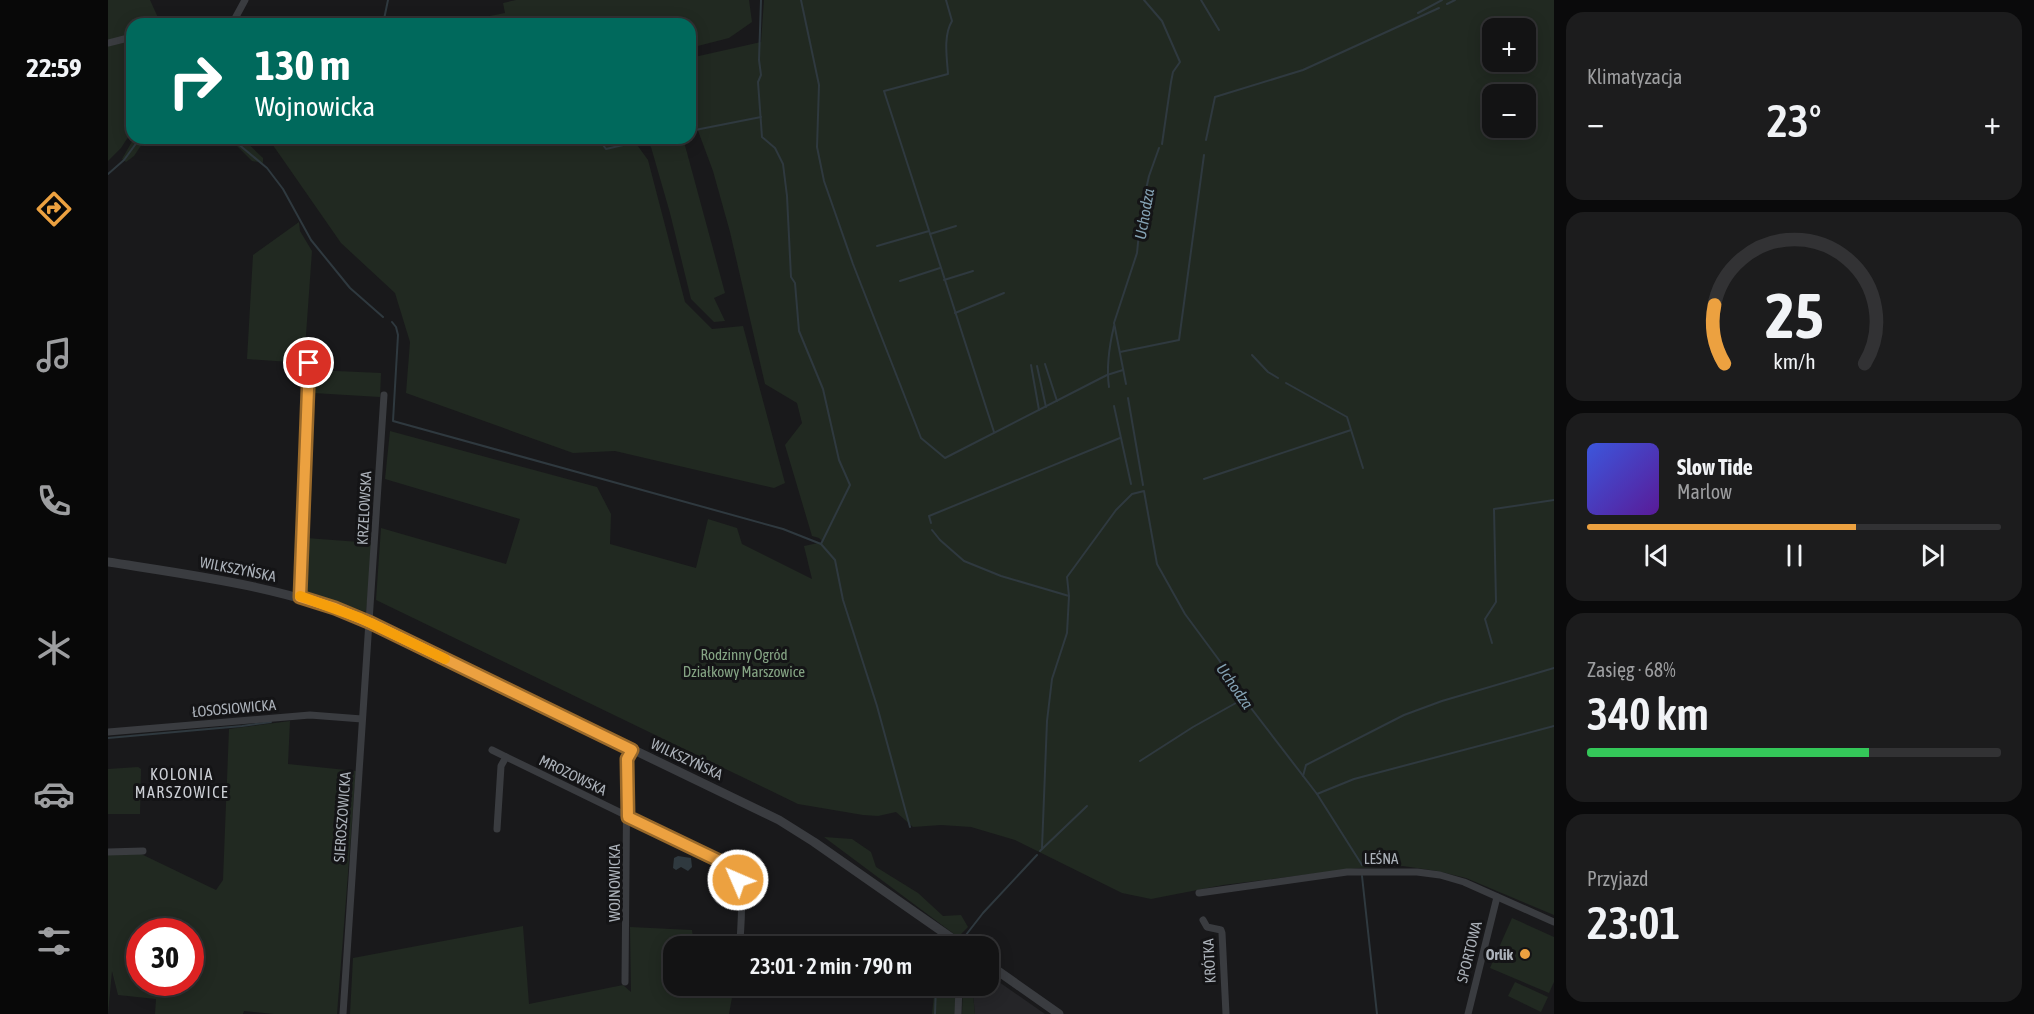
<!DOCTYPE html>
<html lang="pl">
<head>
<meta charset="utf-8">
<style>
	:root { --surface:#131314; --page:#1c1c1d; --text:#f1f3f6; --muted:#9d9ea0; --line:#323234; --accent:#eca140 }
	body { margin:0; font-family:"Asap Condensed",sans-serif; background:var(--page); color:var(--text); height:100vh; display:flex; flex-direction:column; font-size:22px; white-space:nowrap }
	* { box-sizing:border-box; margin:0 }
	p { font-size:20px; color:var(--muted) }
	.icon { flex:none; width:33px; height:33px; fill:none; stroke:currentColor; stroke-width:2; stroke-linecap:round; stroke-linejoin:round }
	.map { position:relative; flex:1; overflow:hidden }
	.sheet { display:flex; flex-direction:column; gap:12px; padding:12px; background:#0a0a0b; width:480px }
	.sheet>* { flex:none }
	.guide { position:absolute; left:18px; top:18px; width:570px; height:126px; border-radius:18px; box-shadow:0 3px 15px #0003,0 0 0 2px var(--line); background:#00695c; color:#fff; overflow:hidden }
	.controls { position:absolute; left:1374px; top:18px; display:grid; gap:12px }
	.controls a { display:grid; place-items:center; width:54px; height:54px; border-radius:12px; background:var(--surface); box-shadow:0 3px 15px #0003,0 0 0 2px var(--line); font-size:30px }
	.speed { position:absolute; left:18px; top:918px; display:flex; gap:12px; font-size:30px; font-weight:700; text-align:center }
	.speed>* { display:grid; place-content:center; width:78px; height:78px; border-radius:50%; background:var(--surface); box-shadow:0 3px 15px #0003,0 0 0 2px var(--line); line-height:1 }
	.speed .limit { border:9px solid #d22; background:#fff; color:#111 }
	.pin { position:absolute; display:grid; place-items:center; width:51px; height:51px; color:#fff; margin:-26px; border:3px solid #fff; border-radius:50%; box-shadow:0 2px 6px #0007 }
	.me { position:absolute; width:66px; margin:-33px; rotate:315deg; stroke-linejoin:round; filter:drop-shadow(0 0 4px #0008) }
	.turn { display:flex; align-items:center; gap:21px; height:126px; padding:0 30px; font-size:27px }
	.turn .icon { width:78px; height:78px; stroke-width:2.5 }
	.turn b { display:block; font-size:42px; line-height:51px }
	.big { font-size:45px; font-weight:600; line-height:1.1 }
	.sheet .widget { flex:1; display:flex; flex-direction:column; justify-content:center; gap:9px; min-width:0; padding:0 21px; border-radius:18px; background:var(--page) }
	.sheet .dial { align-items:center; gap:0 }
	.dial svg { height:156px; overflow:visible; fill:none; stroke:var(--line); stroke-width:7; stroke-linecap:round; text-anchor:middle }
	.dial text { fill:var(--text); stroke:none }
	.song { display:flex; align-items:center; gap:18px }
	.cover { width:72px; height:72px; border-radius:9px; background:linear-gradient(135deg,hsl(230 70% 55%),hsl(270 70% 35%)) }
	.played { height:6px; border-radius:3px; background:linear-gradient(90deg,var(--accent) 65%,var(--line) 65%) }
	.keys { display:flex; justify-content:space-around; direction:ltr }
	.heat { display:flex; justify-content:space-between; align-items:center; font-size:33px; direction:ltr }
	.charge { height:9px; border-radius:4px; background:linear-gradient(90deg,#34c759 68%,var(--line) 0) }
	.trip { position:absolute; left:555px; top:936px; width:336px; height:60px; border-radius:18px; background:var(--surface); box-shadow:0 3px 15px #0003,0 0 0 2px var(--line); font-weight:600; line-height:60px; text-align:center }
	main { display:flex; flex:1; min-height:0 }
	.menu { display:flex; flex-direction:column; width:108px; justify-content:space-around; align-items:center; background:#080808; color:var(--muted) }
	.menu .icon { width:42px; height:42px }
	.menu .current { color:var(--accent) }
	.menu b { font-size:27px; color:var(--text) }
	.map>svg:first-child { display:block }
	.built { fill:#252528 }
	.green { fill:#212921; fill-rule:evenodd }
	.water { fill:#2f393f }
	.lines { fill:none; stroke-linecap:round; stroke-linejoin:round }
	.stream { stroke:#2f393f; stroke-width:2 }
	.minor { stroke:#3a3c40; stroke-width:7 }
	.tertiary { stroke:#3a3c40; stroke-width:9 }
	.route-casing { stroke:#99692a; stroke-width:15 }
	.route { stroke:#eca140; stroke-width:10 }
	.slow { stroke:#f59e0b; stroke-width:10 }
	.poi-dot { fill:#eca140; stroke:#141416; stroke-width:2 }
	.labels { text-anchor:middle; dominant-baseline:central; stroke-width:6; stroke-linejoin:round; paint-order:stroke }
	.street-label { font-size:15px; fill:#acb2ba; stroke:#141416 }
	.park-label { font-size:15px; fill:#85a484; stroke:#141416 }
	.poi-label { font-size:15px; font-weight:bold; fill:#acb2ba; stroke:#141416; text-anchor:end }
	.water-label { font-size:16px; font-style:italic; fill:#84a2b4; stroke:#141416 }
	.neighbourhood-label { font-size:16px; letter-spacing:1.5px; fill:#cdd0d6; stroke:#141416 }
</style>
</head>
<body>
<main>
<nav class="menu">
<b>22:59</b>
<svg class="icon current" aria-label="directions" viewBox="0 0 24 24"><path d="M12 3l9 9-9 9-9-9zM9 14v-3h6M13 9l2 2-2 2"/></svg>
<svg class="icon" aria-label="music" viewBox="0 0 24 24"><path d="M9 18V5l10-2v13"/><circle cx="6" cy="18" r="3"/><circle cx="16" cy="16" r="3"/></svg>
<svg class="icon" aria-label="phone" viewBox="0 0 24 24"><path d="M5 4h4l2 5-3 2q2 4 5 5l2-3 5 2v4C11 20 4 13 5 4z"/></svg>
<svg class="icon" aria-label="climate" viewBox="0 0 24 24"><path d="M12 3v18M4 7l16 10M4 17L20 7"/></svg>
<svg class="icon" aria-label="car" viewBox="0 0 24 24"><path d="M5 17H2v-5l4-1 3-4h7l3 4 3 1v5h-3M9 17h6M6 11h13"/><circle cx="7" cy="17" r="2"/><circle cx="17" cy="17" r="2"/></svg>
<svg class="icon" aria-label="filters" viewBox="0 0 24 24"><path d="M4 7h16M4 17h16"/><circle cx="9" cy="7" r="2"/><circle cx="15" cy="17" r="2"/></svg>
</nav>
<div class="map">
<svg width="1446" height="1014" viewBox="0 0 1446 1014">
	<rect width="100%" height="100%" fill="#19191b"/>
	<!-- built -->
	<polygon class="built" points="881,975 937,1014 867,1014 864,986 880,986"/>
	<!-- green -->
	<g class="green">
		<polygon points="0,0 42,0 52,22 51,24 24,24 24,36 0,41"/>
		<polygon points="408,0 641,0 644,22 621,38 582,48 582,24 341,24 397,13 395,3"/>
		<path d="M656,0H1446V915L1358,878L1329,871L1295,866L1251,868L1115,885L1043,899L1014,893L907,840L863,827L833,825L805,827L788,812L770,816L755,815L690,804L268,600L273,528L398,564L412,519L277,479L282,431L489,487L503,514L502,544L588,568L600,519L629,528L634,544L704,579L696,546L715,542L711,538L704,536L677,445L694,423L689,403L657,384L622,232L605,171L589,128L582,88V58L653,42ZM1384,28H1418V62H1384ZM1384,94H1418V128H1384Z"/>
		<polygon points="24,40 24,131 13,148 0,161 0,46"/>
		<polygon points="26,138 38,138 26,156 18,162 14,159"/>
		<polygon points="121,138 134,138 155,158 155,163 144,161"/>
		<polygon points="160,138 524,138 540,160 577,302 604,329 635,326 677,483 666,488 507,451 465,453 298,393 302,342 287,293 233,243"/>
		<polygon points="535,138 575,138 617,293 606,298 617,321 606,322 583,299 562,213 543,147"/>
		<polygon points="191,222 192,231 204,251 196,363 139,359 145,255"/>
		<polygon points="206,370 273,373 272,397 205,393"/>
		<polygon points="198,538 265,543 258,612 195,590"/>
		<path d="M182,721L180,764L248,771L229,1014H166L136,1011L135,1014H47L48,999L10,995L4,971L0,1014V854L31,853L108,890L115,880L121,729ZM32,932H82V982H32Z"/>
		<polygon points="30,767 33,769 32,814 0,814 0,769"/>
		<polygon points="716,837 744,839 763,852 768,867 810,893 835,916 853,915 860,927 851,936 846,934"/>
		<polygon points="1404,918 1446,937 1446,982 1441,993 1382,968"/>
		<polygon points="415,926 421,1004 515,985 523,992 522,927 584,930 586,946 566,946 566,986 585,986 585,990 625,992 621,1014 242,1014 245,958"/>
		<polygon points="1407,982 1440,997 1433,1012 1400,996"/>
		<polygon points="827,986 843,986 848,990 847,1014 824,1014"/>
		<polygon points="855,986 864,986 867,1014 854,1014"/>
	</g>
	<!-- water -->
	<polygon class="water" points="570,856 583,858 584,867 580,871 573,867 568,870 565,868 566,858"/>
	<g class="lines">
		<!-- stream -->
		<g class="stream">
			<polyline points="653,0 651,60 653,75 650,82 654,137 667,148 675,164 679,196 683,277 687,283 691,331 715,389 731,460 742,485 713,544 727,560 735,600 769,706 802,827"/>
			<polyline points="693,0 711,85 709,147 716,181 745,264 813,438 837,458 999,375 1015,370"/>
			<path d="M838,0L844,21C835,36 839,58 840,74L776,91L886,432"/>
			<polyline points="1036,0 1054,21 1072,62 1065,72 1063,82 1054,144"/>
			<polyline points="1093,0 1111,30"/>
			<polyline points="1339,4 1347,0"/>
			<polyline points="1310,13 1334,0"/>
			<polyline points="275,24 280,0"/>
			<polyline points="370,24 402,17 406,24"/>
			<polyline points="582,131 653,117"/>
			<polyline points="123,138 159,168 175,189 203,240 242,288 275,317"/>
			<polyline points="490,138 498,149 545,138"/>
			<polyline points="1098,140 1107,97 1195,70 1331,8"/>
			<polyline points="0,174 16,160 32,138"/>
			<polyline points="822,234 848,226"/>
			<polyline points="769,246 821,231"/>
			<polyline points="836,280 865,271"/>
			<polyline points="792,281 832,268"/>
			<polyline points="847,313 896,293"/>
			<polyline points="284,322 288,327 290,335 285,421 675,529 713,544"/>
			<polyline points="1012,352 1071,340 1096,155"/>
			<polyline points="1144,355 1160,372 1170,378"/>
			<polyline points="937,364 949,401"/>
			<polyline points="923,365 931,410"/>
			<polyline points="929,366 938,407"/>
			<polyline points="1178,383 1239,417 1255,468"/>
			<polyline points="1018,384 1006,323 1029,253 1033,212 1041,176 1051,148"/>
			<path d="M1001,387C998,366 1001,347 1006,326"/>
			<polyline points="1020,398 1035,485"/>
			<polyline points="1006,406 1023,484"/>
			<polyline points="1096,479 1243,430"/>
			<polyline points="823,523 821,516 1012,438"/>
			<polyline points="824,530 832,540 856,561 893,576 961,596"/>
			<polyline points="1384,643 1377,619 1388,602 1386,509 1446,500"/>
			<polyline points="0,738 134,726 163,722"/>
			<polyline points="1032,761 1085,727 1135,699"/>
			<polyline points="1195,776 1198,765 1296,715 1334,701 1446,668"/>
			<polyline points="1209,794 1246,779 1446,726"/>
			<polyline points="934,848 939,721 944,679 959,633 961,596 959,577 1008,510 1024,494 1036,491 1049,564 1077,614 1111,660 1136,699 1209,794 1254,865"/>
			<polyline points="932,851 979,806"/>
			<polyline points="1254,876 1269,1014"/>
			<polyline points="854,940 875,913 929,855"/>
			<polyline points="827,1014 828,986"/>
		</g>
		<!-- minor -->
		<g class="minor">
			<polyline points="52,24 54,21"/>
			<polyline points="124,24 137,0"/>
			<polyline points="0,43 24,37"/>
			<polyline points="192,597 202,363"/>
			<polyline points="0,732 202,715 254,719"/>
			<path d="M384,750L620,865C640,884 632,921 632,946"/>
			<polyline points="389,829 393,766 398,757"/>
			<polyline points="0,852 35,851"/>
			<polyline points="1091,893 1239,872 1309,872 1332,875 1356,882 1446,922"/>
			<polyline points="1095,920 1099,927 1113,930 1114,933 1118,1014"/>
			<polyline points="517,982 519,759 524,750"/>
			<path d="M235,1014C247,808 264,602 276,395"/>
			<polyline points="850,1014 851,986"/>
			<polyline points="1360,1014 1389,897"/>
		</g>
		<!-- tertiary -->
		<g class="tertiary">
			<path d="M0,562C89,576 179,587 263,623L671,820L706,842L855,946"/>
			<polyline points="880,964 951,1014"/>
		</g>
	</g>
	<g class="lines">
		<!-- route casing -->
		<g class="route-casing">
			<polyline id="route" points="201,363 192,597 227,608 263,623 524,750 519,759 520,817 620,865 628,874 630,880"/>
		</g>
		<!-- route -->
		<use href="#route" class="route"/>
		<!-- slow -->
		<polyline class="slow" points="192,596 252,618 337,659"/>
	</g>
	<!-- markers -->
	<circle class="poi-dot" cx="1417" cy="954" r="6"/>
	<g class="labels">
		<!-- street labels -->
		<g class="street-label">
			<text transform="translate(256 508) rotate(-87)">KRZELOWSKA</text>
			<text transform="translate(130 569) rotate(11)">WILKSZYŃSKA</text>
			<text transform="translate(126 708) rotate(-5)">ŁOSOSIOWICKA</text>
			<text transform="translate(579 759) rotate(25)">WILKSZYŃSKA</text>
			<text transform="translate(465 775) rotate(26)">MROZOWSKA</text>
			<text transform="translate(234 817) rotate(-86)">SIEROSZOWICKA</text>
			<text x="1273" y="858">LEŚNA</text>
			<text transform="translate(506 883) rotate(-90)">WOJNOWICKA</text>
			<text transform="translate(1361 952) rotate(-76)">SPORTOWA</text>
			<text transform="translate(1101 961) rotate(-93)">KRÓTKA</text>
		</g>
		<!-- park labels -->
		<g class="park-label">
			<text x="636" y="654">Rodzinny Ogród<tspan x="636" dy="17">Działkowy Marszowice</tspan></text>
		</g>
		<!-- poi labels -->
		<g class="poi-label">
			<text x="1405" y="954">Orlik</text>
		</g>
		<!-- water labels -->
		<g class="water-label">
			<text transform="translate(1036 214) rotate(-80)">Uchodza</text>
			<text transform="translate(1127 686) rotate(55)">Uchodza</text>
		</g>
		<!-- neighbourhood labels -->
		<g class="neighbourhood-label">
			<text x="74" y="774">KOLONIA<tspan x="74" dy="18">MARSZOWICE</tspan></text>
		</g>
	</g>
</svg>
<div class="controls">
<a>+</a>
<a>−</a>
</div>
<div class="speed"><div class="limit">30</div></div>
<div class="pin" style="left:201px;top:363px;background:#d93025"><svg class="icon" aria-label="arrive" viewBox="0 0 24 24"><path d="M6 21V4h12l-3 4 3 4H6"/></svg></div>
<svg class="me" style="left:630px;top:880px" viewBox="-20 -20 40 40"><circle r="17" fill="#eca140" stroke="#fff" stroke-width="3"/><path d="M0-11L8 9 0 5-8 9z" fill="#fff"/></svg>
<div class="trip">23:01 · 2 min · 790 m</div>
<div class="guide">
<div class="turn"><svg class="icon" aria-label="right" viewBox="0 0 24 24"><path d="M7 20v-9h11M14 6l5 5-5 5"/></svg><div><b>130 m</b>Wojnowicka</div></div>
</div>
</div>
<section class="sheet">
<div class="widget"><p>Klimatyzacja</p>
<div class="heat"><a>−</a><b class="big">23°</b><a>+</a></div>
</div>
<div class="widget dial"><svg viewBox="0 0 100 80">
<path d="M14 69A42 42 0 1 1 86 69"/>
<path d="M14 69A42 42 0 0 1 9 39" stroke="#eca140"/>
<text x="50" y="56" font-size="32" font-weight="700">25</text>
<text x="50" y="72" font-size="11">km/h</text>
</svg></div>
<div class="widget">
<div class="song"><i class="cover"></i><div><b>Slow Tide</b><p>Marlow</p></div></div>
<div class="played"></div>
<div class="keys"><svg class="icon" aria-label="previous" viewBox="0 0 24 24"><path d="M18 5L8 12l10 7zM5 5v14"/></svg><svg class="icon" aria-label="pause" viewBox="0 0 24 24"><path d="M8 5v14M16 5v14"/></svg><svg class="icon" aria-label="next" viewBox="0 0 24 24"><path d="M6 5l10 7-10 7zM19 5v14"/></svg></div>
</div>
<div class="widget"><p>Zasięg · 68%</p><b class="big">340 km</b><div class="charge"></div></div>
<div class="widget"><p>Przyjazd</p><b class="big">23:01</b></div>
</section>
</main>
</body>
</html>
